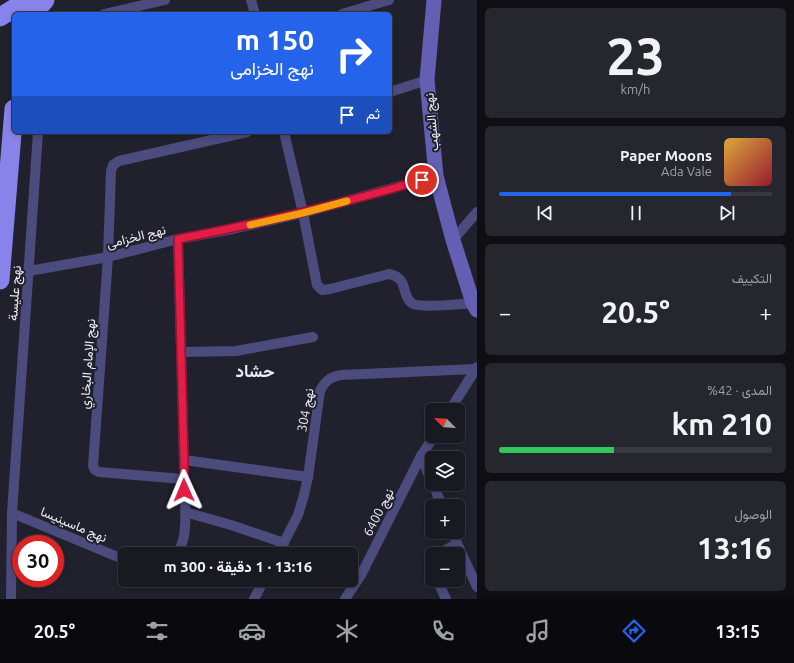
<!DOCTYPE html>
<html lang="ar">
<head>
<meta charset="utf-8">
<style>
	:root { --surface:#191922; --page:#26262f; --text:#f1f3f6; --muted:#9fa0a5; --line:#373840; --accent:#2563eb }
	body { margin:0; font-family:Ubuntu,Vazirmatn,sans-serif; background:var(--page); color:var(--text); direction:rtl; height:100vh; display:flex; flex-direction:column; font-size:15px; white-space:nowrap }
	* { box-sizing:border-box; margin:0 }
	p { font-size:13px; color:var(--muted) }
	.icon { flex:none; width:22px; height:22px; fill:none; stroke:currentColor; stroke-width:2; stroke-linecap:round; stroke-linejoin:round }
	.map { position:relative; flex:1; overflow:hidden; direction:ltr }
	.panel { display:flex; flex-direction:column; gap:8px; padding:8px; background:#0e0e13; width:317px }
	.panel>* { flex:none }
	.hud { position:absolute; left:12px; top:12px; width:380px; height:122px; border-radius:6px; box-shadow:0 2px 6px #0003,0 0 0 1px var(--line); direction:rtl; background:#2563eb; color:#fff; overflow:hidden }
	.needle { width:26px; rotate:294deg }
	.controls { position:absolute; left:425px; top:403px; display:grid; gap:8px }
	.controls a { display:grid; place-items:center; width:40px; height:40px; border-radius:6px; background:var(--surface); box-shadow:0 2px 6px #0003,0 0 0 1px var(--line); font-size:20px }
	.speed { position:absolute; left:12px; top:535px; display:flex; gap:8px; font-size:20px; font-weight:700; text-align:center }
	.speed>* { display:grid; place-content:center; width:52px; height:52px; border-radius:50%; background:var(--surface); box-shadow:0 2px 6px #0003,0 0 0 1px var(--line); line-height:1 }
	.speed .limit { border:6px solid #d22; background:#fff; color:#111 }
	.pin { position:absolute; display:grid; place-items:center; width:34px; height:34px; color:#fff; margin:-17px; border:2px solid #fff; border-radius:50%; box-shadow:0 1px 4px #0007 }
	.me { position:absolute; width:44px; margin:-22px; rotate:359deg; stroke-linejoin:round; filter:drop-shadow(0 0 3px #0008) }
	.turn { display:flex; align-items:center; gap:14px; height:84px; padding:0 12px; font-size:18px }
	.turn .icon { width:52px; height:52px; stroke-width:2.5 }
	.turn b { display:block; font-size:28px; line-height:34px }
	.then { display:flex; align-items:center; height:38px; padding:0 12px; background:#0003; gap:8px; font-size:15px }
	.big { font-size:30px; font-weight:700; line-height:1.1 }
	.panel .tile { flex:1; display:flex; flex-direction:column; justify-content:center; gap:6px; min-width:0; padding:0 14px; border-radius:6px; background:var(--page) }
	.panel .dial { align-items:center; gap:0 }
	.dial b { font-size:52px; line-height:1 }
	.song { display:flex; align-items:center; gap:12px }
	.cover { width:48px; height:48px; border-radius:6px; background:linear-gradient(135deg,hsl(40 70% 55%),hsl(350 70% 35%)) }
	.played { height:4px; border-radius:2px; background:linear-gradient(90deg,var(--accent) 85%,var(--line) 85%) }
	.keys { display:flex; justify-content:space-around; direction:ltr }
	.heat { display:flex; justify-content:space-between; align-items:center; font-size:22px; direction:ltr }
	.charge { height:6px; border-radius:3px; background:linear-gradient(90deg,#34c759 42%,var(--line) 0) }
	.trip { position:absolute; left:118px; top:547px; width:240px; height:40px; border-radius:6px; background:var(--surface); box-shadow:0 2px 6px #0003,0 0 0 1px var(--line); font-weight:700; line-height:40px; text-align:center; direction:rtl }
	.tab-bar { display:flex; height:64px; justify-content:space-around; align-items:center; background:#0a0a0e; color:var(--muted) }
	.tab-bar .icon { width:28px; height:28px }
	.tab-bar .on { color:var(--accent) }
	.tab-bar b { font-size:18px; color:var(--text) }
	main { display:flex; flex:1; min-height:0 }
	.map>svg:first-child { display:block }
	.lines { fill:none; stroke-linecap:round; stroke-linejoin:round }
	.street { stroke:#4c4b7e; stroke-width:10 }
	.secondary { stroke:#645fb2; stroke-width:15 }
	.highway { stroke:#8883ea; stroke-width:19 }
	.route-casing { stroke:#92132f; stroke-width:10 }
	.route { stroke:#e11d48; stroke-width:7 }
	.slow { stroke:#f59e0b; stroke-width:7 }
	.labels { text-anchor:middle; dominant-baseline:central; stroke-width:4; stroke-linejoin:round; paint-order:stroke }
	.street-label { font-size:13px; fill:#ebecf4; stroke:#21212e }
	.district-label { font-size:17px; font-weight:bold; fill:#ebecf4; stroke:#21212e }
</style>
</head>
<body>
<main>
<section class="panel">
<div class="tile dial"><b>23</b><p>km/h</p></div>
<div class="tile">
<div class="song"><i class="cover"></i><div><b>Paper Moons</b><p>Ada Vale</p></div></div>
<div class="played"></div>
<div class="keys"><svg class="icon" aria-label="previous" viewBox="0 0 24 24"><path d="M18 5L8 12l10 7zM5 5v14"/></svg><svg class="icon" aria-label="pause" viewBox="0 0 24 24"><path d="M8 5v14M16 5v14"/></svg><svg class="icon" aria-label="next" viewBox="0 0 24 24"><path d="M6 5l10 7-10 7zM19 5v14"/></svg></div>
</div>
<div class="tile"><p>التكييف</p>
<div class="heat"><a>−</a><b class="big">20.5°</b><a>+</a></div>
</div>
<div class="tile"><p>المدى · 42%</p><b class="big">210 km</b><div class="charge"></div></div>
<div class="tile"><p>الوصول</p><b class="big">13:16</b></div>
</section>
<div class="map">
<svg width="477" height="599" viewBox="0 0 477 599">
	<rect width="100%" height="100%" fill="#21212e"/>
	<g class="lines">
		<!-- street -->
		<g class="street">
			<polyline points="251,0 255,14"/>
			<polyline points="104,14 165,0"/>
			<polyline points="342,14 389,0"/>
			<polyline points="390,92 427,80"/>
			<path d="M284,132L303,213L317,285L322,290L330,289L389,274C410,278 400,296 413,304C422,308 462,304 473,303"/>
			<path d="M178,239L184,460C183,485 188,511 184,536C183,542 180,548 178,554"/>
			<polyline points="453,240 477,212"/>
			<polyline points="29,271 108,257 178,239 233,229 303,213 436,176"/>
			<polyline points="181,352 236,351 313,337"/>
			<polyline points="450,410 477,367"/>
			<polyline points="421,456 432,483"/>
			<polyline points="184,460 308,477"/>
			<polyline points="183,479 99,472 95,470 93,466 108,257 111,171 113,165 119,161 247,132"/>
			<polyline points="433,484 442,506"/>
			<polyline points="185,512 231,525 284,543"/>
			<polyline points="12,513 125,560"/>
			<polyline points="452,532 477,587"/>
			<path d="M278,554L298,515L304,495L308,477L320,391C325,381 330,377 341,375L475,369"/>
			<polyline points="438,554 457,544"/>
			<polyline points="432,557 429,561 432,570"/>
			<polyline points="437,580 446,599"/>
			<polyline points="11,599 12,513 38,132"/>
			<polyline points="254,599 264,580"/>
			<polyline points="345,599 361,575 421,456 434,436"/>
		</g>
		<!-- secondary -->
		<polyline class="secondary" points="434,0 427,80 436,176 453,240 473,303 477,310"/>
		<!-- highway -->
		<g class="highway">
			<polyline points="33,14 45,0"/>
			<polyline points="0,17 28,0"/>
			<polyline points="0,280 14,109"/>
		</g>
	</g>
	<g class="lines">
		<!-- route casing -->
		<g class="route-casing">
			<path id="route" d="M184,490V460L178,239C261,223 342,204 422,180"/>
		</g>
		<!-- route -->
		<use href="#route" class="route"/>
		<!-- slow -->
		<polyline class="slow" points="250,225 303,213 347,201"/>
	</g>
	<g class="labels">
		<!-- street labels -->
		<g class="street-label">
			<text transform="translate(431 122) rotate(-95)">نهج الشهب</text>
			<text transform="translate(136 236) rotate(-14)">نهج الخزامى</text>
			<text transform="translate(14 293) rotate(-86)">نهج عليسة</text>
			<text transform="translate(87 364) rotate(-86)">نهج الإمام البخاري</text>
			<text transform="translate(305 410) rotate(-80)">نهج 304</text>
			<text transform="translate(378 512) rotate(-63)">نهج 6400</text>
			<text transform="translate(74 524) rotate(23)">نهج ماسينيسا</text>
		</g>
		<!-- district labels -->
		<g class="district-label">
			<text x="255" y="370">حشاد</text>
		</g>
	</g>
</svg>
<div class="controls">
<a><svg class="needle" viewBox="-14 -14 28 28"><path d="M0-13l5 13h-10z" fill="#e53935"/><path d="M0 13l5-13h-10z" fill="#9fa0a5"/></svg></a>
<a><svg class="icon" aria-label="layers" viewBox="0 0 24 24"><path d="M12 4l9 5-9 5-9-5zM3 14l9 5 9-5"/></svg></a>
<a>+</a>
<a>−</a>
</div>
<div class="speed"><div class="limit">30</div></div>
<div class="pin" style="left:422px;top:180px;background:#d93025"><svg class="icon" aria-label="arrive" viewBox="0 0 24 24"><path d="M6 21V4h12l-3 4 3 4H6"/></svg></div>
<svg class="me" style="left:184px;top:490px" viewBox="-20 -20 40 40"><path d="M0-17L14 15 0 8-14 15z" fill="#e11d48" stroke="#fff" stroke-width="4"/></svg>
<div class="trip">13:16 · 1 دقيقة · 300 m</div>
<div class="hud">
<div class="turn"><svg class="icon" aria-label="right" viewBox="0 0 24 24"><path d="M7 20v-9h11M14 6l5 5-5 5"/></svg><div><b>150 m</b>نهج الخزامى</div></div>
<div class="then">ثم<svg class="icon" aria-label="arrive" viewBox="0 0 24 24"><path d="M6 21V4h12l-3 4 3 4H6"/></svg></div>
</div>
</div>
</main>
<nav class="tab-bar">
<b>13:15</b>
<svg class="icon on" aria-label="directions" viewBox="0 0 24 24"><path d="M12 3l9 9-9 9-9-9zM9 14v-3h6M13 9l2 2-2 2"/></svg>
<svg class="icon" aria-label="music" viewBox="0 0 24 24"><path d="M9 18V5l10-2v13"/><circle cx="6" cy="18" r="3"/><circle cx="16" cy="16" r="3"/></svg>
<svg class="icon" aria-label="phone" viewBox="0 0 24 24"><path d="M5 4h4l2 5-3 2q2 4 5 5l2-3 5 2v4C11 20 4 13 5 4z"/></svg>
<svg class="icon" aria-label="climate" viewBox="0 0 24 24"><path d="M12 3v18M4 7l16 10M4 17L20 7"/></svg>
<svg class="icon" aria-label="car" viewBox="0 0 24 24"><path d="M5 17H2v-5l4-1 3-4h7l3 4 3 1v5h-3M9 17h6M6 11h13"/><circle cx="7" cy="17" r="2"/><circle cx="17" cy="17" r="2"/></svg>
<svg class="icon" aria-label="filters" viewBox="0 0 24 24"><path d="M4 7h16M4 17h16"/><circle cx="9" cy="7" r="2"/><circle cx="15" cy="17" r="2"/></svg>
<b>20.5°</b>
</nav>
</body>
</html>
